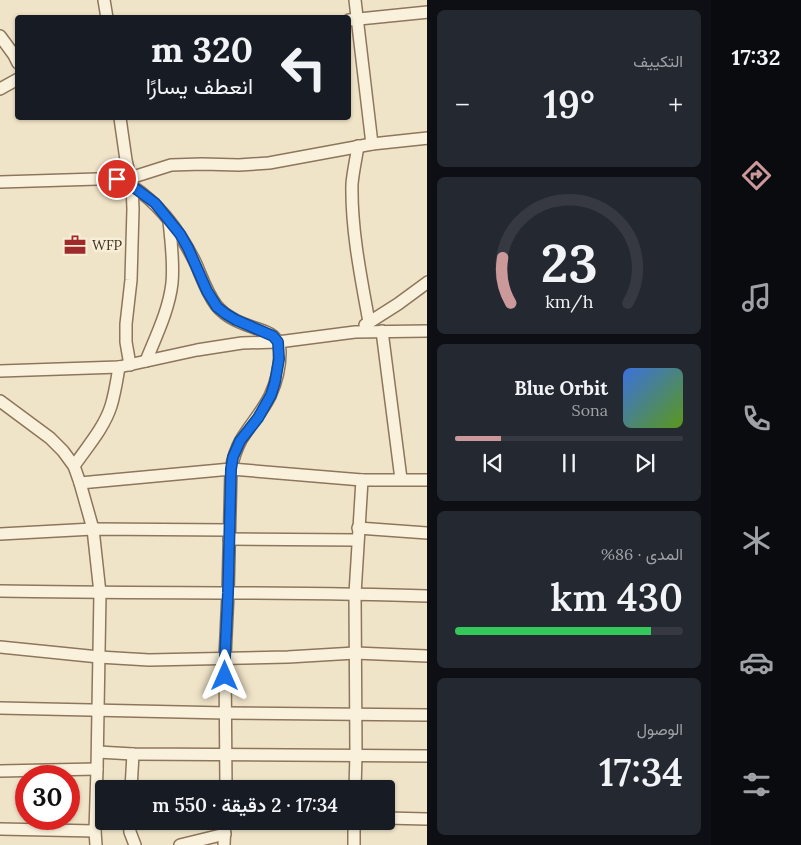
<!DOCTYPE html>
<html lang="ar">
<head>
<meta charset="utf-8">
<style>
	:root { --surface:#171b24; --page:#242831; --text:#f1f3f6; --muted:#9ea1a6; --line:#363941; --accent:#cc999b }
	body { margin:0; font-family:Lora,Vazirmatn,serif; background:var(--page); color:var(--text); direction:rtl; height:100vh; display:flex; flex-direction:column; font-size:19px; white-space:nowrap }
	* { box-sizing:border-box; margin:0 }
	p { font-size:16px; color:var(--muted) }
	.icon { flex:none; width:28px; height:28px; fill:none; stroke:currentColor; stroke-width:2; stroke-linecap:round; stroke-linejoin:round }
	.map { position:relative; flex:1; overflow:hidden; direction:ltr }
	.sheet { display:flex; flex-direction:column; gap:10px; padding:10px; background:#0d0f14; width:284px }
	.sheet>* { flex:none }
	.hud { position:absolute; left:15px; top:15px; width:336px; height:105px; border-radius:5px; box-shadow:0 1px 4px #0004; direction:rtl; background:#171b24; color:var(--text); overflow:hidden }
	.speed { position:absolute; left:15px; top:765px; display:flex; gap:10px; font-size:25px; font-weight:700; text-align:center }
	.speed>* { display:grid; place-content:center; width:65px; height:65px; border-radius:50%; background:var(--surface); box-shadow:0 1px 4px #0004; line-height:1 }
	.speed .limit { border:8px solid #d22; background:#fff; color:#111 }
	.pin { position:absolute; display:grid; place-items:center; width:42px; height:42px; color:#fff; margin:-21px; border:2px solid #fff; border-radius:50%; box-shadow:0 1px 5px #0007 }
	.me { position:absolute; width:55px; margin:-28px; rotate:0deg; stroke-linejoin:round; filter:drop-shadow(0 0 4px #0008) }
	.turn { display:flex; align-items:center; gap:18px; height:105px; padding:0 15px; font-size:22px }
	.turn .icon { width:65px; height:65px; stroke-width:2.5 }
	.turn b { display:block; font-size:35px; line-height:42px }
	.big { font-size:38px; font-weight:600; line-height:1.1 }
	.sheet .card { flex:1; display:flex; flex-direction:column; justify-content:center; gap:8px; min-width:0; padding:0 18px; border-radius:8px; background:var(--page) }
	.sheet .dial { align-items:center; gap:0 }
	.dial svg { height:130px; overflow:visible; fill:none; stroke:var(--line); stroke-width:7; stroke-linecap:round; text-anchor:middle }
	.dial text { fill:var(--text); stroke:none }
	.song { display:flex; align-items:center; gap:15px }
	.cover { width:60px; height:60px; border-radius:8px; background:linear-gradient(135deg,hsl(220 70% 55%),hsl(90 70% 35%)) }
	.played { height:5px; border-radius:2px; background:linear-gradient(90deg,var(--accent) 20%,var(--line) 20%) }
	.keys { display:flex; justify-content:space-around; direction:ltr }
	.heat { display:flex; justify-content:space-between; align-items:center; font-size:28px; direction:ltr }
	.charge { height:8px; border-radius:4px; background:linear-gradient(90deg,#34c759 86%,var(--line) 0) }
	.trip { position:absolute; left:95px; top:780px; width:300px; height:50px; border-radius:5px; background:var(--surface); box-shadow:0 1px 4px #0004; font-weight:600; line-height:50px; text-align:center; direction:rtl }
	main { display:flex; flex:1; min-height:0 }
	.menu { display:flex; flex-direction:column; width:90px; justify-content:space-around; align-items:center; background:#090b0e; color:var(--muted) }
	.menu .icon { width:35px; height:35px }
	.menu .active { color:var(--accent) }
	.menu b { font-size:22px; color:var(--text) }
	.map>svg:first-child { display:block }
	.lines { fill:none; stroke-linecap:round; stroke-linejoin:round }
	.minor-casing { stroke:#8d765c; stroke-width:14 }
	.minor { stroke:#faf1dc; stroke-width:11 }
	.route-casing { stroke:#114b97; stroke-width:12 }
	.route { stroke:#1a73e8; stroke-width:9 }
	.labels { text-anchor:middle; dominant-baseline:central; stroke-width:5; stroke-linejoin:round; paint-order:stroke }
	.poi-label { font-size:14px; fill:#3d2e20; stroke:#f7eed8; text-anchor:start }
</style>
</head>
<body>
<main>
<nav class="menu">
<b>17:32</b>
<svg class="icon active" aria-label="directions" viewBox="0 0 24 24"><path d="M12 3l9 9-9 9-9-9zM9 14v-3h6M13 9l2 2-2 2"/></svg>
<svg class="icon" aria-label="music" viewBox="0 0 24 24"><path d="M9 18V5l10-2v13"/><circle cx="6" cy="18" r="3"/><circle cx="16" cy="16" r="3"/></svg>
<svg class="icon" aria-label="phone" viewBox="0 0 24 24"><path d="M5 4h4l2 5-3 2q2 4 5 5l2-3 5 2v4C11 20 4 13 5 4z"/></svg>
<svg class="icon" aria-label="climate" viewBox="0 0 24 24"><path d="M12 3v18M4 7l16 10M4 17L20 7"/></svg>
<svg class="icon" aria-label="car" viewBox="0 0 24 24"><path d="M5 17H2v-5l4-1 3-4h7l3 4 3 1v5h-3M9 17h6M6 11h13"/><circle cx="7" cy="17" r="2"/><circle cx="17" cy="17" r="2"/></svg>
<svg class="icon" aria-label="filters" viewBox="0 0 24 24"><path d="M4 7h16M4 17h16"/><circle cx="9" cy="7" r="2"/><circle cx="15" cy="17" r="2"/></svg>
</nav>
<section class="sheet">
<div class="card"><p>التكييف</p>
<div class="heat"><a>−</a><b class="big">19°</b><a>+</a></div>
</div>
<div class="card dial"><svg viewBox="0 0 100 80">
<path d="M14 69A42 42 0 1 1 86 69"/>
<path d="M14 69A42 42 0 0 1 9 41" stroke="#cc999b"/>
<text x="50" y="56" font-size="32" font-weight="700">23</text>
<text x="50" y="72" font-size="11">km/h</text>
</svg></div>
<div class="card">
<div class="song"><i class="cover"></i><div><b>Blue Orbit</b><p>Sona</p></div></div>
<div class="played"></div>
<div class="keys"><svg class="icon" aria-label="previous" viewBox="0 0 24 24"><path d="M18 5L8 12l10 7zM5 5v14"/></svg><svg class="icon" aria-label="pause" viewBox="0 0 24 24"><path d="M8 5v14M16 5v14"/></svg><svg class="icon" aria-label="next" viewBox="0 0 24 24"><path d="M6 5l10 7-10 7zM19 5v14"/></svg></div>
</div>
<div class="card"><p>المدى · 86%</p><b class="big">430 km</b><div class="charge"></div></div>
<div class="card"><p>الوصول</p><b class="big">17:34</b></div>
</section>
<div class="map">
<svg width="428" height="845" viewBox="0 0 428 845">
	<rect width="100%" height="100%" fill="#f0e4c8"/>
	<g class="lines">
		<!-- minor casing -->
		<g class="minor-casing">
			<g id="minor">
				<polyline points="104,0 107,18"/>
				<polyline points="355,0 372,144"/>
				<polyline points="349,20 428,12"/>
				<polyline points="0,36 14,55 18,63"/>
				<polyline points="0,89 18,79"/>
				<polyline points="120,118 126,160 132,186 133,209 131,280 126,324 126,342 130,365"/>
				<path d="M358,146C356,159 353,172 352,184C351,229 361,278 369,322"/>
				<polyline points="0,182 130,178 171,165 202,164 239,165 269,163 372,144 428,138"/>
				<path d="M132,186C161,205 181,233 196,264C202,278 207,293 216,305C226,318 243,324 258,329C264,331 271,333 275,338C279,341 280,347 280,352C280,366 276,383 270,396C262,412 250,425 241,440C236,449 233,459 231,469L228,593L225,657L226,789"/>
				<polyline points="365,325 398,304 428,282"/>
				<polyline points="382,331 401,479"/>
				<path d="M146,361C156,336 169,310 172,283C174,262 171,241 169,221"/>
				<polyline points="0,371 119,367 197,350 242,343 278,342 355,332 428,331"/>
				<polyline points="0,401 50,438 63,451 74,466 80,483 93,529 100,593 97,769 95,831 96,845"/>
				<path d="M74,466C87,447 104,428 111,406C115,393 117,379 119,367"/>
				<polyline points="80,483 231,469 362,480 428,480"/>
				<polyline points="358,528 428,533"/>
				<polyline points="0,534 93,529 229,530"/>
				<polyline points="229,539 357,540"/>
				<path d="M0,591C142,594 285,591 428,596"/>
				<polyline points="0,647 99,657 149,660 288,657 355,653 428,656"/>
				<polyline points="0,708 226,713 428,715"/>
				<polyline points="98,752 133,754 428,756"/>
				<polyline points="0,771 97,769"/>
				<polyline points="131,789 133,754"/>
				<polyline points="355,789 356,755 355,594 362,480"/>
				<polyline points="386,818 428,819"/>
				<polyline points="129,821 130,832 135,845"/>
				<polyline points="354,821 354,845"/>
				<polyline points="0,829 95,831"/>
				<polyline points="180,845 225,834"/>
				<polyline points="224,845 225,821"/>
			</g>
		</g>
		<!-- minor -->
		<use href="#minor" class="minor"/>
	</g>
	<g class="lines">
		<!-- route casing -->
		<g class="route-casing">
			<polyline id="route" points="117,179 130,178 132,186 155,203 180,234 188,248 207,291 217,307 226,314 236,320 273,336 278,342 279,359 275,382 271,395 258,418 240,441 233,457 231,469 228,593 225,657 225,676"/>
		</g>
		<!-- route -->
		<use href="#route" class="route"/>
	</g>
	<!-- icons -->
	<defs>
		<g id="office-bare" transform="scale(1.725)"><path d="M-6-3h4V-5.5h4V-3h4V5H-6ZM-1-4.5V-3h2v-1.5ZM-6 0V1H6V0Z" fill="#9e2a2b" stroke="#f7eed8" stroke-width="2.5" paint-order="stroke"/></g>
	</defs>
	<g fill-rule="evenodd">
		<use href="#office-bare" x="75" y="245"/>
	</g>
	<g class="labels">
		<!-- poi labels -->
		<g class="poi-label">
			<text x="92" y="245">WFP</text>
		</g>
	</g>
</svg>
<div class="speed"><div class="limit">30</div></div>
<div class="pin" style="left:117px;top:179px;background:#d93025"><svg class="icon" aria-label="arrive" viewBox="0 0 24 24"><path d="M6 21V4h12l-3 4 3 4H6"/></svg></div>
<svg class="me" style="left:225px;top:676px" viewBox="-20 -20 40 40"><path d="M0-17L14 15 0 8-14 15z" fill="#1a73e8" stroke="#fff" stroke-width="4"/></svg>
<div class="trip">17:34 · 2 دقيقة · 550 m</div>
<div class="hud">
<div class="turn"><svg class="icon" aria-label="left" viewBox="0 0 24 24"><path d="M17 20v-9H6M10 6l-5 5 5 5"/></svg><div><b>320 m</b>انعطف يسارًا</div></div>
</div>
</div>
</main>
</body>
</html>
